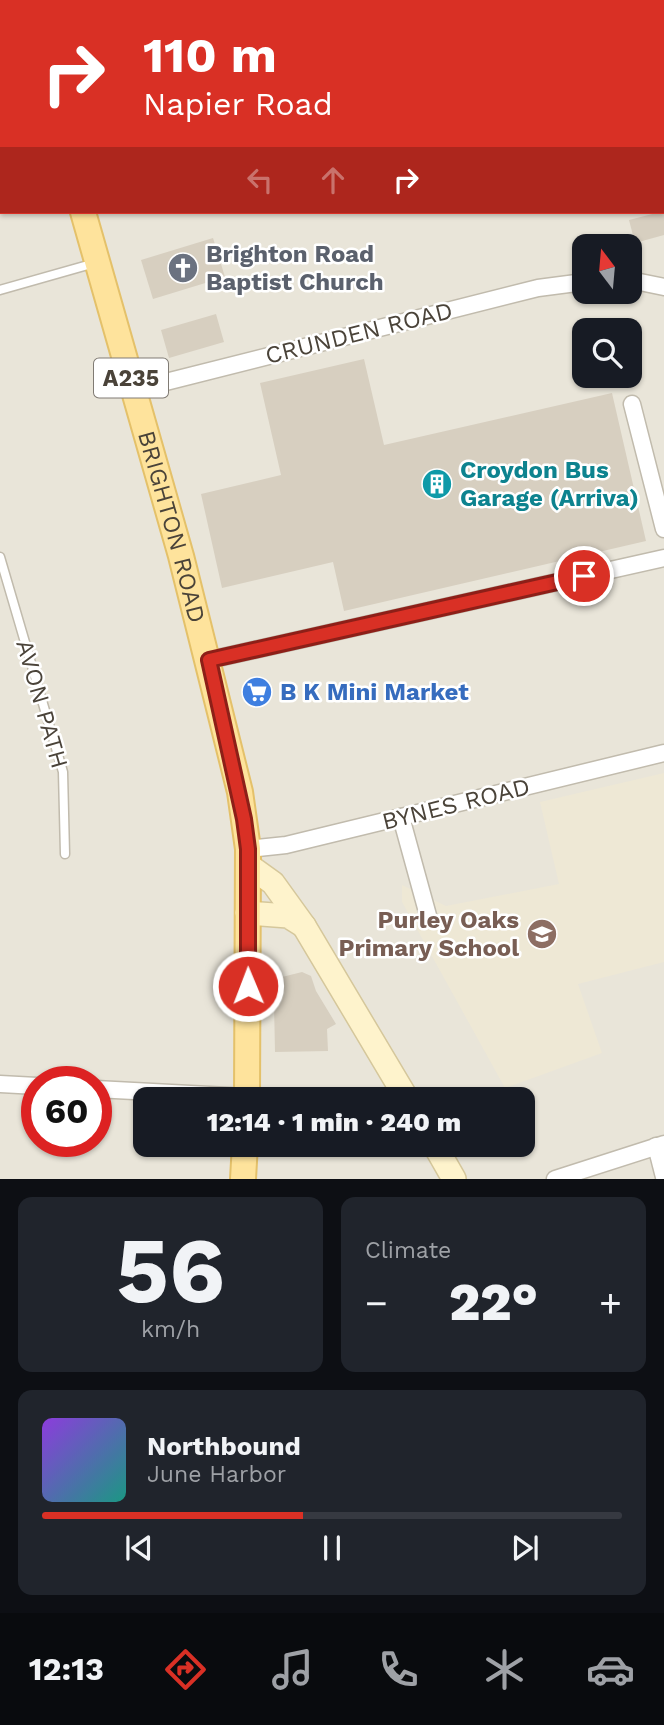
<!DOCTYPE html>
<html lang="en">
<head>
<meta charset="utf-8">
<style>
	:root { --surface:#171b24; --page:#20242c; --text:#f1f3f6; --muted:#9ea1a6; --line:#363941; --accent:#d93025 }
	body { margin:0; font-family:"Work Sans",sans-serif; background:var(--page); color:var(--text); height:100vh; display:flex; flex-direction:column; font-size:26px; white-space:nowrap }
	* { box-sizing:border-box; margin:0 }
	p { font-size:23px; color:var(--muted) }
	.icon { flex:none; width:38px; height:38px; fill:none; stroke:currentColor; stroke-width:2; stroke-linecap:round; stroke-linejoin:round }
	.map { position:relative; height:1179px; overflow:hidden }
	.side { display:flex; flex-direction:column; gap:18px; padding:18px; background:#0d0f14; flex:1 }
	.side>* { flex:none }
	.top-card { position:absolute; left:0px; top:0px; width:665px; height:214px; box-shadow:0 2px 5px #0004; background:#d93025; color:#fff; overflow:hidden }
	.needle { width:46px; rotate:344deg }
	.fabs { position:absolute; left:572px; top:234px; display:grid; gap:14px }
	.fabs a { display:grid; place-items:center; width:70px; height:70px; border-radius:14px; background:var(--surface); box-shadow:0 2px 5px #0004; font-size:35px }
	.speed { position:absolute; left:21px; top:1066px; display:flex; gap:14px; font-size:35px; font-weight:700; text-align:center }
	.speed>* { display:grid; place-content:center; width:91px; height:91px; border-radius:50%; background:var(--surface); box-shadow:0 2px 5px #0004; line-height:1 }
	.speed .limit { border:10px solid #d22; background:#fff; color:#111 }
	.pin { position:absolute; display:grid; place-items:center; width:60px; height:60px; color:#fff; margin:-30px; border:4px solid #fff; border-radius:50%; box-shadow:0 2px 7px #0007 }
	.me { position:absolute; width:77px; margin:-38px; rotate:359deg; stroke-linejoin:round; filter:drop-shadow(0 0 5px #0008) }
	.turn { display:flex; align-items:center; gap:24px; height:147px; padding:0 28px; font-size:32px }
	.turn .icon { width:91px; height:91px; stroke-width:2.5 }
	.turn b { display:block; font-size:49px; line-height:60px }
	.lanes { display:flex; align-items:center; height:66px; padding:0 28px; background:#0003; justify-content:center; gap:35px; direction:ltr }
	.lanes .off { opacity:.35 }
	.big { font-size:52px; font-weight:800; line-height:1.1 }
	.side .widget { flex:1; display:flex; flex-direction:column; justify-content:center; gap:10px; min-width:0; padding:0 24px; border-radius:14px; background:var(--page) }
	.side .dial { align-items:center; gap:0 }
	.dial b { font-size:91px; line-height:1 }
	.song { display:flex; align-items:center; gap:21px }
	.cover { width:84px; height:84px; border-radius:10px; background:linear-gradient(135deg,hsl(270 70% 55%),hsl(170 70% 35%)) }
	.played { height:7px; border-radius:4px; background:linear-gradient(90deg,var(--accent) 45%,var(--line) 45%) }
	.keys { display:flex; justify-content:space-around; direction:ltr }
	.heat { display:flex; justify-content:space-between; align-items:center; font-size:38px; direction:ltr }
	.side .tiles { flex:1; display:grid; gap:18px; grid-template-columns:1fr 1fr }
	.widget:last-child { grid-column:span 2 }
	.trip { position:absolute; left:133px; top:1087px; width:402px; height:70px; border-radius:14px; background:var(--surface); box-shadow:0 2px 5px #0004; font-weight:800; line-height:70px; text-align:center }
	.dock { display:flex; height:112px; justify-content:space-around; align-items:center; background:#090b0e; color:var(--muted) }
	.dock .icon { width:49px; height:49px }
	.dock .active { color:var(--accent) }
	.dock b { font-size:32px; color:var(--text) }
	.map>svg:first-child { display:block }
	.residential { fill:#e9e5d9; fill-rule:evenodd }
	.education { fill:#eee8d5 }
	.building { fill:#d7cfc0 }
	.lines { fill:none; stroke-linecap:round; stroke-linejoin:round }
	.service-casing { stroke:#c1bbad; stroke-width:11 }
	.minor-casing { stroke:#c1bbad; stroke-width:19 }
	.secondary-casing { stroke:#d5c79b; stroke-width:26 }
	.primary-casing { stroke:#e4c16a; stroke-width:28 }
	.service { stroke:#fff; stroke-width:8 }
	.minor { stroke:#fff; stroke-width:16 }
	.secondary { stroke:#fef3cc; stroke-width:23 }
	.primary { stroke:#fee39c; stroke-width:24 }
	.route-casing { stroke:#8d1f18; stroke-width:18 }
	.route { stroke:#d93025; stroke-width:12 }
	.labels { text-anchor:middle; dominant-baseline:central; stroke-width:5; stroke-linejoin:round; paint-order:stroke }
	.shield { fill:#fff; stroke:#807b74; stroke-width:2 }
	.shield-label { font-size:23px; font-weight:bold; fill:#4a4339 }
	.worship-label { font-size:24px; font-weight:bold; fill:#5b616d; stroke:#fff; text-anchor:start }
	.street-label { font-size:24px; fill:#4a4339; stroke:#fff }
	.culture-label { font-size:24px; font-weight:bold; fill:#0d838f; stroke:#fff; text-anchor:start }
	.shop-label { font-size:24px; font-weight:bold; fill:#366cbe; stroke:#fff; text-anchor:start }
	.education-label { font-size:24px; font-weight:bold; fill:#785e54; stroke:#fff; text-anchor:end }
</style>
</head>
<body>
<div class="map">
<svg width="664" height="1179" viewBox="0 0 664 1179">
	<rect width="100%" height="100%" fill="#f5f3eb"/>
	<!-- residential -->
	<path class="residential" d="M0,0H664V1179H0ZM2,2H663V212H2ZM584,247H630V292H584ZM584,331H630V376H584ZM37,1082H96V1141H37ZM145,1099H523V1144H145Z"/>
	<!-- education -->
	<polygon class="education" points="664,773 664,962 578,984 602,1053 505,1088 402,902 402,885 446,906 559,884 540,802"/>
	<!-- building -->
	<g class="building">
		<polygon points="664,211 664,235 635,243 629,220"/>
		<polygon points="213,238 225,277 153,299 141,260"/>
		<polygon points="216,314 224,342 169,358 161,330"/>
		<polygon points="364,359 384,445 612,393 646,541 344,611 333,562 222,588 201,494 281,475 260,383"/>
		<polygon points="302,972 311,976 316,991 336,1024 327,1029 328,1051 275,1052 274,1002 270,986 274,979"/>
	</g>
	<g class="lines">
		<!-- service casing -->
		<g class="service-casing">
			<g id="service">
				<polyline points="0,290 95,263"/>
				<polyline points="0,557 63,772 65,854"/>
			</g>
		</g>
		<!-- minor casing -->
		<g class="minor-casing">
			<g id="minor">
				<polyline points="656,0 656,2"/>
				<polyline points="585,2 592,0"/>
				<polyline points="663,36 664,40"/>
				<polyline points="630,280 664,287"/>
				<polyline points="134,390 538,288 584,282"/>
				<polyline points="632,404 664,529"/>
				<polyline points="209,660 664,558"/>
				<polyline points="401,817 429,919"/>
				<polyline points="248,849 286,845 664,753"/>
				<polyline points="0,1084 37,1086"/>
				<polyline points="96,1089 247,1097"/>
				<polyline points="656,1146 664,1177"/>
				<polyline points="555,1179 664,1144"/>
			</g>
		</g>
		<!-- secondary casing -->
		<g class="secondary-casing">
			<g id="secondary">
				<polyline points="248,865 273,883 304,926 407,1099"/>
				<polyline points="247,913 288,916 304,926"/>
				<polyline points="434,1144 454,1179"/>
			</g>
		</g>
		<!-- primary casing -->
		<g class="primary-casing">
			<g id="primary">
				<polyline points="21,0 22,2"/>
				<path id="s1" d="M83,212L181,556L240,792L248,849L247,1099"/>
				<polyline points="243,1179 245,1144"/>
			</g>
		</g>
		<!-- service -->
		<use href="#service" class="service"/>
		<!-- minor -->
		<use href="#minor" class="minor"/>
		<!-- secondary -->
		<use href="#secondary" class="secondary"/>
		<!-- primary -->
		<use href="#primary" class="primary"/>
	</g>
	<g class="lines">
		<!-- route casing -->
		<g class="route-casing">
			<polyline id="route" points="248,986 248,849 244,819 209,660 584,576"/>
		</g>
		<!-- route -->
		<use href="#route" class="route"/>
	</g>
	<!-- icons -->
	<defs>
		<g id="church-disc" transform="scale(1.575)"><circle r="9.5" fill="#6b7280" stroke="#fff"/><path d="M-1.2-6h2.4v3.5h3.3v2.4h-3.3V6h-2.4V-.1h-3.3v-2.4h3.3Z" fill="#fff"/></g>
		<g id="building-disc" transform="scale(1.575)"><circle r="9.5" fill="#0f9aa8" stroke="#fff"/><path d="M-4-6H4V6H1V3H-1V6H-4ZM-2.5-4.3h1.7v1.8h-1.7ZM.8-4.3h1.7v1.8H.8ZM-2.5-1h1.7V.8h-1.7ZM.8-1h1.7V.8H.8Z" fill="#fff"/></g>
		<g id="supermarket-disc" transform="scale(1.575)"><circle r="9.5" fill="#3f7fe0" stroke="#fff"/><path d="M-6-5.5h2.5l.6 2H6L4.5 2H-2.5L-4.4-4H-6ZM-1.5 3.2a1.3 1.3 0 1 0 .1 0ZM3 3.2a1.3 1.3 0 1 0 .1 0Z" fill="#fff"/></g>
		<g id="school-disc" transform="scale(1.575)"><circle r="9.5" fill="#8d6e63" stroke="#fff"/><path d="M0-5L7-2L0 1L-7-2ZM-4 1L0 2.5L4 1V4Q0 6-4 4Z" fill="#fff"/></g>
	</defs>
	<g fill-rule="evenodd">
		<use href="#church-disc" x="183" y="268"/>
		<use href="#building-disc" x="437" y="484"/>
		<use href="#supermarket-disc" x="257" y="692"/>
		<use href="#school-disc" x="542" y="934"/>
	</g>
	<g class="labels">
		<!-- shield labels -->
		<rect class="shield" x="94" y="358.5" width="74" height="39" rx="5"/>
		<g class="shield-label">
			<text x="131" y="378">A235</text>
		</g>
		<!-- worship labels -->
		<g class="worship-label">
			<text x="206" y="254">Brighton Road<tspan x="206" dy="28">Baptist Church</tspan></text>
		</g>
		<!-- street labels -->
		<g class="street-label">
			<text transform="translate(359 333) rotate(-14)">CRUNDEN ROAD</text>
			<text stroke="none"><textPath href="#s1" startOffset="327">BRIGHTON ROAD</textPath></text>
			<text transform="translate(42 704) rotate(74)">AVON PATH</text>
			<text transform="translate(456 804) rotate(-14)">BYNES ROAD</text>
		</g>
		<!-- culture labels -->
		<g class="culture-label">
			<text x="460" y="470">Croydon Bus<tspan x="460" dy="28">Garage (Arriva)</tspan></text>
		</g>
		<!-- shop labels -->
		<g class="shop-label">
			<text x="280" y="692">B K Mini Market</text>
		</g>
		<!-- education labels -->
		<g class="education-label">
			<text x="519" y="920">Purley Oaks<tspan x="519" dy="28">Primary School</tspan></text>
		</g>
	</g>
</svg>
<div class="fabs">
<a><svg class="needle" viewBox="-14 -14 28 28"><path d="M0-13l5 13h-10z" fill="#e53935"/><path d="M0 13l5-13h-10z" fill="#9ea1a6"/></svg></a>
<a><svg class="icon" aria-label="search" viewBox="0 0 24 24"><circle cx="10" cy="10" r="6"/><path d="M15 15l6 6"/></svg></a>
</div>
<div class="speed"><div class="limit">60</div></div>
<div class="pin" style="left:584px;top:576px;background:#d93025"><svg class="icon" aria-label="arrive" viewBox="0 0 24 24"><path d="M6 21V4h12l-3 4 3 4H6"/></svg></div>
<svg class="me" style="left:248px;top:986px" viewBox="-20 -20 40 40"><circle r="17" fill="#d93025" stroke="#fff" stroke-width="3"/><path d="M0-11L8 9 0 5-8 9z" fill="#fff"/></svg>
<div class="trip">12:14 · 1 min · 240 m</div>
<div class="top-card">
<div class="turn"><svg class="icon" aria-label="right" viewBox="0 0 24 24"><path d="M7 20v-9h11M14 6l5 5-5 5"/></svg><div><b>110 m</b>Napier Road</div></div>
<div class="lanes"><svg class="icon off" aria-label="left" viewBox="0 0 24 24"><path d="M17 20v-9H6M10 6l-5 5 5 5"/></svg><svg class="icon off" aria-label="ahead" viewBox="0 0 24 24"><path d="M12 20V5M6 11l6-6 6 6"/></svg><svg class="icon" aria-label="right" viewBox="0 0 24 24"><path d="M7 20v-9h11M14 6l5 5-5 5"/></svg></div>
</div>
</div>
<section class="side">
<div class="tiles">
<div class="widget dial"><b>56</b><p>km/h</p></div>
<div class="widget"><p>Climate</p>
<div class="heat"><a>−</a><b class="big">22°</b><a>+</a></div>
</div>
<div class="widget">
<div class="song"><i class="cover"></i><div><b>Northbound</b><p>June Harbor</p></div></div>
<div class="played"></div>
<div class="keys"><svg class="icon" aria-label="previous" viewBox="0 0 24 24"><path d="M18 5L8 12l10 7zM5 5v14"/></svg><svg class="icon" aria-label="pause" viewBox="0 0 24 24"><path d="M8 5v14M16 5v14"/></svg><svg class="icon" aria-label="next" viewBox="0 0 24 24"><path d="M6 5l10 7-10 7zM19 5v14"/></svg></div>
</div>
</div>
</section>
<nav class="dock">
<b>12:13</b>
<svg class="icon active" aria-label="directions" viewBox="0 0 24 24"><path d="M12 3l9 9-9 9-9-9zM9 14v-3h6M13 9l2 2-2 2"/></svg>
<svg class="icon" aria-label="music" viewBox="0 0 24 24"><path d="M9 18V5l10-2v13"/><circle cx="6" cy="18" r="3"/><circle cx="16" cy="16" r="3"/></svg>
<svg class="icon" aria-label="phone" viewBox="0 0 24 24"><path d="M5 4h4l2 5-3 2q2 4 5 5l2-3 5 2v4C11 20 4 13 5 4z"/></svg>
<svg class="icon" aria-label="climate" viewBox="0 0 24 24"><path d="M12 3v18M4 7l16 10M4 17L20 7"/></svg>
<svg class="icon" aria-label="car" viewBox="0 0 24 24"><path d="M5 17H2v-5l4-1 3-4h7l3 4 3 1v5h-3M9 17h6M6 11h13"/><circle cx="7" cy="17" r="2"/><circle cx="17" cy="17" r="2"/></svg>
</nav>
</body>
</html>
